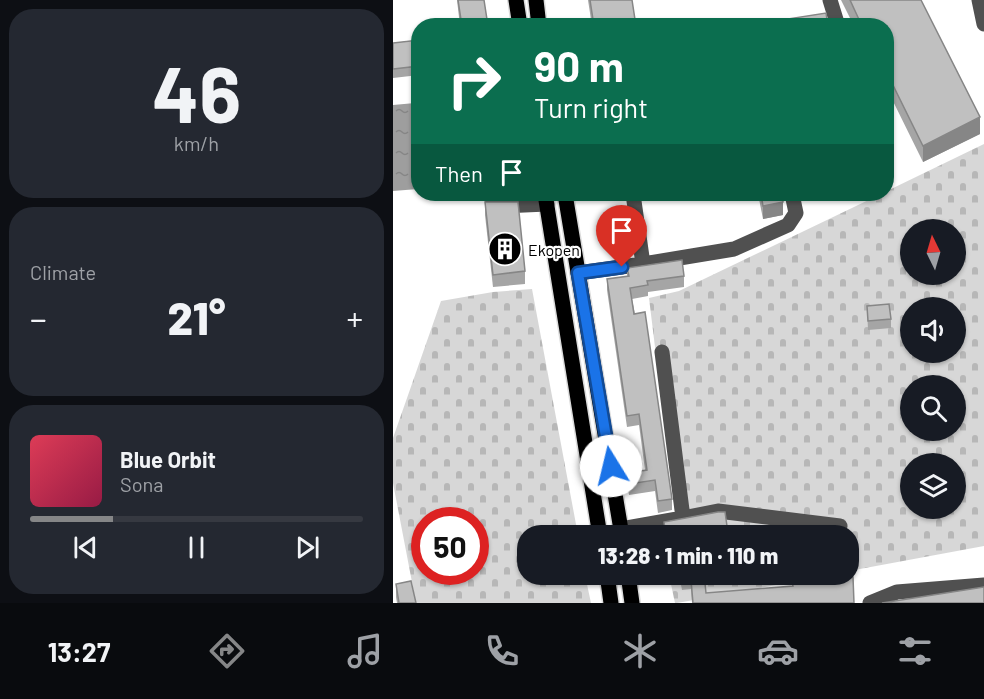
<!DOCTYPE html>
<html lang="en">
<head>
<meta charset="utf-8">
<style>
	:root { --surface:#171b24; --page:#242831; --text:#f1f3f6; --muted:#9ea1a6; --line:#363941; --accent:#858687 }
	body { margin:0; font-family:Barlow,sans-serif; background:var(--page); color:var(--text); height:100vh; display:flex; flex-direction:column; font-size:22px; white-space:nowrap }
	* { box-sizing:border-box; margin:0 }
	p { font-size:20px; color:var(--muted) }
	.icon { flex:none; width:33px; height:33px; fill:none; stroke:currentColor; stroke-width:2; stroke-linecap:round; stroke-linejoin:round }
	.map { position:relative; flex:1; overflow:hidden }
	.drawer { display:flex; flex-direction:column; gap:9px; padding:9px; background:#0d0f14; width:393px }
	.drawer>* { flex:none }
	.hud { position:absolute; left:18px; top:18px; width:483px; height:183px; border-radius:24px; box-shadow:0 2px 4px #0004; background:#0b6e4f; color:#fff; overflow:hidden }
	.needle { width:39px; rotate:355deg }
	.controls { position:absolute; left:507px; top:219px; display:grid; gap:12px }
	.controls a { display:grid; place-items:center; width:66px; height:66px; border-radius:50%; background:var(--surface); box-shadow:0 2px 4px #0004; font-size:30px }
	.speed { position:absolute; left:18px; top:507px; display:flex; gap:12px; font-size:30px; font-weight:700; text-align:center }
	.speed>* { display:grid; place-content:center; width:78px; height:78px; border-radius:50%; background:var(--surface); box-shadow:0 2px 4px #0004; line-height:1 }
	.speed .limit { border:9px solid #d22; background:#fff; color:#111 }
	.pin { position:absolute; display:grid; place-items:center; width:51px; height:51px; color:#fff; margin:-62px -26px; border-radius:50% 50% 50% 0; rotate:-45deg; box-shadow:0 0 6px #0007 }
	.pin .icon { rotate:45deg }
	.me { position:absolute; width:66px; margin:-33px; rotate:351deg; stroke-linejoin:round; filter:drop-shadow(0 0 4px #0008) }
	.turn { display:flex; align-items:center; gap:21px; height:126px; padding:0 24px; font-size:27px }
	.turn .icon { width:78px; height:78px; stroke-width:2.5 }
	.turn b { display:block; font-size:42px; line-height:51px }
	.then { display:flex; align-items:center; height:57px; padding:0 24px; background:#0003; gap:12px; font-size:22px }
	.big { font-size:45px; font-weight:800; line-height:1.1 }
	.drawer .card { flex:1; display:flex; flex-direction:column; justify-content:center; gap:9px; min-width:0; padding:0 21px; border-radius:24px; background:var(--page) }
	.drawer .dial { align-items:center; gap:0 }
	.dial b { font-size:78px; line-height:1 }
	.song { display:flex; align-items:center; gap:18px }
	.cover { width:72px; height:72px; border-radius:9px; background:linear-gradient(135deg,hsl(350 70% 55%),hsl(340 70% 35%)) }
	.played { height:6px; border-radius:3px; background:linear-gradient(90deg,var(--accent) 25%,var(--line) 25%) }
	.keys { display:flex; justify-content:space-around; direction:ltr }
	.heat { display:flex; justify-content:space-between; align-items:center; font-size:33px; direction:ltr }
	.trip { position:absolute; left:124px; top:525px; width:342px; height:60px; border-radius:24px; background:var(--surface); box-shadow:0 2px 4px #0004; font-weight:800; line-height:60px; text-align:center }
	.tab-bar { display:flex; height:96px; justify-content:space-around; align-items:center; background:#090b0e; color:var(--muted) }
	.tab-bar .icon { width:42px; height:42px }
	.tab-bar .active { color:var(--accent) }
	.tab-bar b { font-size:27px; color:var(--text) }
	main { display:flex; flex:1; min-height:0 }
	.map>svg:first-child { display:block }
	.cemetery { fill:url(#cemetery-stones); fill-rule:evenodd }
	.water { fill:url(#water-ripples) }
	.lines { fill:none; stroke-linecap:round; stroke-linejoin:round }
	.major-casing { stroke:#dbdbdb; stroke-width:18 }
	.minor { stroke:#505050; stroke-width:15 }
	.major { stroke:#000; stroke-width:15 }
	.wall { fill:#a5a5a5 }
	.shaded-wall { fill:#868686 }
	.building { fill:#c0c0c0; stroke:#868686; stroke-width:1.5 }
	.route-casing { stroke:#114b97; stroke-width:15 }
	.route { stroke:#1a73e8; stroke-width:10 }
	.labels { text-anchor:middle; dominant-baseline:central; stroke-width:4.5; stroke-linejoin:round; paint-order:stroke }
	.poi-label { font-size:16px; fill:#000; stroke:#fff; text-anchor:start }
</style>
</head>
<body>
<main>
<section class="drawer">
<div class="card dial"><b>46</b><p>km/h</p></div>
<div class="card"><p>Climate</p>
<div class="heat"><a>−</a><b class="big">21°</b><a>+</a></div>
</div>
<div class="card">
<div class="song"><i class="cover"></i><div><b>Blue Orbit</b><p>Sona</p></div></div>
<div class="played"></div>
<div class="keys"><svg class="icon" aria-label="previous" viewBox="0 0 24 24"><path d="M18 5L8 12l10 7zM5 5v14"/></svg><svg class="icon" aria-label="pause" viewBox="0 0 24 24"><path d="M8 5v14M16 5v14"/></svg><svg class="icon" aria-label="next" viewBox="0 0 24 24"><path d="M6 5l10 7-10 7zM19 5v14"/></svg></div>
</div>
</section>
<div class="map">
<svg width="591" height="603" viewBox="0 0 591 603">
	<defs>
		<pattern id="cemetery-stones" width="16" height="16" patternUnits="userSpaceOnUse" patternTransform="scale(1.5)"><rect width="16" height="16" fill="#d7d7d7"/><path d="M2 7V4a2 2 0 0 1 4 0v3zM10 15v-3a2 2 0 0 1 4 0v3z" fill="#b7b7b7"/></pattern>
		<pattern id="water-ripples" width="26" height="14" patternUnits="userSpaceOnUse" patternTransform="scale(1.5)"><rect width="26" height="14" fill="#9e9e9e"/><path d="M2 4q2-2 4 0t4 0M15 11q2-2 4 0t4 0" fill="none" stroke="#868686"/></pattern>
	</defs>
	<rect width="100%" height="100%" fill="#fff"/>
	<!-- cemetery -->
	<g class="cemetery">
		<path d="M591,144V546L456,571V536L269,535L267,525L283,519L256,298L286,291L488,194H494V191ZM518,230H562V274H518ZM518,308H562V352H518ZM518,386H562V430H518ZM518,464H562V508H518Z"/>
		<path d="M139,289L185,535L135,536V574L192,575L198,603H23L0,483V438L48,301L100,292ZM32,520H82V572H32Z"/>
		<polygon points="276,575 438,575 284,603 282,603"/>
	</g>
	<!-- water -->
	<polygon class="water" points="22,103 25,152 25,189 0,191 0,105"/>
	<g class="lines">
		<!-- major casing -->
		<g class="major-casing">
			<g id="major">
				<polyline points="123,0 127,26"/>
				<polyline points="143,0 146,26"/>
				<polyline points="152,194 207,536"/>
				<polyline points="172,194 229,536"/>
				<polyline points="214,574 218,603"/>
				<polyline points="235,574 239,603"/>
			</g>
		</g>
		<!-- minor -->
		<g class="minor">
			<polyline points="437,0 445,26"/>
			<polyline points="586,0 591,24"/>
			<polyline points="97,194 98,197 107,206 154,204"/>
			<polyline points="250,264 341,249 395,225 403,213 399,194"/>
			<polyline points="185,273 250,264 240,194"/>
			<polyline points="290,518 325,511 447,526"/>
			<polyline points="228,529 290,518 269,352"/>
			<polyline points="477,603 504,592 591,585"/>
		</g>
		<!-- major -->
		<use href="#major" class="major"/>
	</g>
	<!-- wall -->
	<g class="wall">
		<polygon points="64,0 91,0 95,26 67,26"/>
		<polygon points="195,0 239,0 243,26 199,26"/>
		<polygon points="448,0 528,0 587,134 530,162 494,89 494,26 461,26"/>
		<polygon points="26,40 26,75 0,78 0,43"/>
		<polygon points="365,194 389,194 390,215 370,219"/>
		<polygon points="452,194 467,194 467,196 453,199"/>
		<polygon points="92,202 132,271 132,284 100,287 92,215"/>
		<polygon points="234,268 291,276 291,287 255,292 255,296 239,299 279,499 279,510 265,513 262,491 236,495 234,484 234,473 252,470 246,425 234,427 214,290 214,279 234,276"/>
		<polygon points="474,306 498,319 498,328 475,330"/>
		<polygon points="271,522 334,526 334,535 272,536"/>
		<polygon points="286,574 311,574 313,593 399,586 399,580 461,603 299,603 298,589 289,590"/>
		<polygon points="3,584 23,603 4,603 3,597"/>
	</g>
	<!-- shaded-wall -->
	<g class="shaded-wall">
		<polygon points="587,117 587,134 530,162 530,146"/>
		<polygon points="390,202 390,215 370,219 370,206"/>
	</g>
	<!-- building -->
	<g class="building">
		<polygon points="65,0 91,0 95,26 69,26"/>
		<polygon points="197,0 239,0 243,26 201,26"/>
		<polygon points="457,0 528,0 587,117 530,146 494,73 494,26 469,26"/>
		<polygon points="433,13 435,26 389,26 388,20"/>
		<polygon points="26,40 26,66 0,69 0,43"/>
		<polygon points="368,194 389,194 390,202 370,206"/>
		<polygon points="92,202 125,202 132,271 100,275"/>
		<polygon points="289,260 291,276 254,281 255,285 237,288 241,314 252,312 279,499 265,501 262,480 236,484 234,473 254,470 246,414 234,416 214,279 236,276 234,268"/>
		<polygon points="496,304 498,319 475,321 474,306"/>
		<polygon points="325,512 332,512 334,526 305,530 306,536 273,536 271,522"/>
		<polygon points="288,574 311,574 313,593 400,586 399,580 433,576 460,577 461,603 300,603 298,580 289,581"/>
		<polygon points="18,581 23,603 6,603 3,584"/>
		<polygon points="591,587 591,603 489,603"/>
	</g>
	<g class="lines">
		<!-- route casing -->
		<g class="route-casing">
			<polyline id="route" points="218,466 185,273 229,267"/>
		</g>
		<!-- route -->
		<use href="#route" class="route"/>
	</g>
	<!-- icons -->
	<defs>
		<g id="building-disc" transform="scale(1.725)"><circle r="9.5" fill="#000" stroke="#fff"/><path d="M-4-6H4V6H1V3H-1V6H-4ZM-2.5-4.3h1.7v1.8h-1.7ZM.8-4.3h1.7v1.8H.8ZM-2.5-1h1.7V.8h-1.7ZM.8-1h1.7V.8H.8Z" fill="#fff"/></g>
	</defs>
	<g fill-rule="evenodd">
		<use href="#building-disc" x="112" y="249"/>
	</g>
	<g class="labels">
		<!-- poi labels -->
		<g class="poi-label">
			<text x="135" y="249">Ekopen</text>
		</g>
	</g>
</svg>
<div class="controls">
<a><svg class="needle" viewBox="-14 -14 28 28"><path d="M0-13l5 13h-10z" fill="#e53935"/><path d="M0 13l5-13h-10z" fill="#9ea1a6"/></svg></a>
<a><svg class="icon" aria-label="sound" viewBox="0 0 24 24"><path d="M4 9h4l5-4v14l-5-4H4zM17 9q2 3 0 6"/></svg></a>
<a><svg class="icon" aria-label="search" viewBox="0 0 24 24"><circle cx="10" cy="10" r="6"/><path d="M15 15l6 6"/></svg></a>
<a><svg class="icon" aria-label="layers" viewBox="0 0 24 24"><path d="M12 4l9 5-9 5-9-5zM3 14l9 5 9-5"/></svg></a>
</div>
<div class="speed"><div class="limit">50</div></div>
<div class="pin" style="left:229px;top:267px;background:#d93025"><svg class="icon" aria-label="arrive" viewBox="0 0 24 24"><path d="M6 21V4h12l-3 4 3 4H6"/></svg></div>
<svg class="me" style="left:218px;top:466px" viewBox="-20 -20 40 40"><circle r="19" fill="#fff"/><path d="M0-13L10 11 0 6-10 11z" fill="#1a73e8"/></svg>
<div class="trip">13:28 · 1 min · 110 m</div>
<div class="hud">
<div class="turn"><svg class="icon" aria-label="right" viewBox="0 0 24 24"><path d="M7 20v-9h11M14 6l5 5-5 5"/></svg><div><b>90 m</b>Turn right</div></div>
<div class="then">Then<svg class="icon" aria-label="arrive" viewBox="0 0 24 24"><path d="M6 21V4h12l-3 4 3 4H6"/></svg></div>
</div>
</div>
</main>
<nav class="tab-bar">
<b>13:27</b>
<svg class="icon active" aria-label="directions" viewBox="0 0 24 24"><path d="M12 3l9 9-9 9-9-9zM9 14v-3h6M13 9l2 2-2 2"/></svg>
<svg class="icon" aria-label="music" viewBox="0 0 24 24"><path d="M9 18V5l10-2v13"/><circle cx="6" cy="18" r="3"/><circle cx="16" cy="16" r="3"/></svg>
<svg class="icon" aria-label="phone" viewBox="0 0 24 24"><path d="M5 4h4l2 5-3 2q2 4 5 5l2-3 5 2v4C11 20 4 13 5 4z"/></svg>
<svg class="icon" aria-label="climate" viewBox="0 0 24 24"><path d="M12 3v18M4 7l16 10M4 17L20 7"/></svg>
<svg class="icon" aria-label="car" viewBox="0 0 24 24"><path d="M5 17H2v-5l4-1 3-4h7l3 4 3 1v5h-3M9 17h6M6 11h13"/><circle cx="7" cy="17" r="2"/><circle cx="17" cy="17" r="2"/></svg>
<svg class="icon" aria-label="filters" viewBox="0 0 24 24"><path d="M4 7h16M4 17h16"/><circle cx="9" cy="7" r="2"/><circle cx="15" cy="17" r="2"/></svg>
</nav>
</body>
</html>
